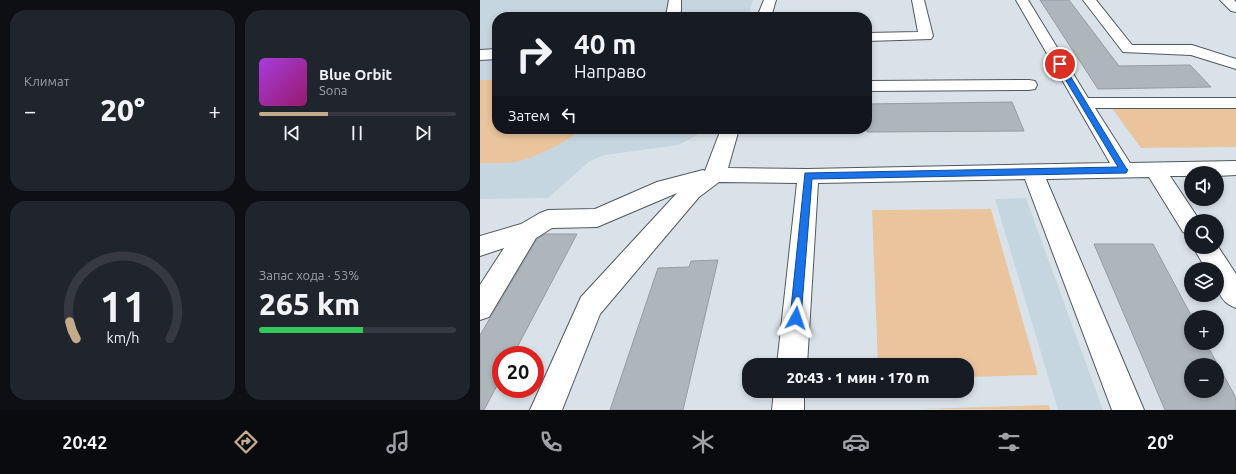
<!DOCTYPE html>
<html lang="ru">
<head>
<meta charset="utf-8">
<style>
	:root { --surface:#171b24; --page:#20242c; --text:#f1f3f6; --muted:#9ea1a6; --line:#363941; --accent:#c4ac8a }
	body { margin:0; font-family:Ubuntu,sans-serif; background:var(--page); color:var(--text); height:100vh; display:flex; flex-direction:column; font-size:15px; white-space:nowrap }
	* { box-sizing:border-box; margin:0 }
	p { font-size:13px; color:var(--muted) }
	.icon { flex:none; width:22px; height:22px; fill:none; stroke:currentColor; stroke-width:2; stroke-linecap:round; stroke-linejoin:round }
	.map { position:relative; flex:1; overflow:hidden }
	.side { display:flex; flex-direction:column; gap:10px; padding:10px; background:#0d0f14; width:480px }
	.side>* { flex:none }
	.hud { position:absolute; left:12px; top:12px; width:380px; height:122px; border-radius:16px; box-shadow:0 2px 6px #0003; background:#171b24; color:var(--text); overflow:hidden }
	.buttons { position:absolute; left:704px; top:166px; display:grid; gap:8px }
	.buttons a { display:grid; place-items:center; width:40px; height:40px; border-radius:50%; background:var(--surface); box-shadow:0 2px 6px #0003; font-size:20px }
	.speed { position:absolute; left:12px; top:346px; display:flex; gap:8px; font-size:20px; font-weight:700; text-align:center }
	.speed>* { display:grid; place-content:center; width:52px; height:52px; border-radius:50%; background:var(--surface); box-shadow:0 2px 6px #0003; line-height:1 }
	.speed .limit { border:6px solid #d22; background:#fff; color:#111 }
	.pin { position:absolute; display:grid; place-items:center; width:34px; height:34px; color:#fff; margin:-17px; border:2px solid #fff; border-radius:50%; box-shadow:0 1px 4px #0007 }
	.me { position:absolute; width:44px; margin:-22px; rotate:5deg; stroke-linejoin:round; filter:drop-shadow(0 0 3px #0008) }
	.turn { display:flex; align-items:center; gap:14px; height:84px; padding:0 16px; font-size:18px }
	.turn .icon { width:52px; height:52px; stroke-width:2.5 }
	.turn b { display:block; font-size:28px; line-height:34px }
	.then { display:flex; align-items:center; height:38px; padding:0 16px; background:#0003; gap:8px; font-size:15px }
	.big { font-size:30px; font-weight:800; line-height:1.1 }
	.side .card { flex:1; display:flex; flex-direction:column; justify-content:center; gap:6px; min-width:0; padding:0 14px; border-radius:16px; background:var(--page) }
	.side .dial { align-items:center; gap:0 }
	.dial svg { height:104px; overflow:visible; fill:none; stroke:var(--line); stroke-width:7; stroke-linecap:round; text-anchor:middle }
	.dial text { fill:var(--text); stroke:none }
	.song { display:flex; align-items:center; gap:12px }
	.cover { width:48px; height:48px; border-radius:6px; background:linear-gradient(135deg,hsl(280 70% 55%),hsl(320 70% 35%)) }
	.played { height:4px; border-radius:2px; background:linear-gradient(90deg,var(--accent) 35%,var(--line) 35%) }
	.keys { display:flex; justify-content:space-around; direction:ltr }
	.heat { display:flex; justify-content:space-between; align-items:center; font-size:22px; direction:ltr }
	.charge { height:6px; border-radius:3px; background:linear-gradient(90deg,#34c759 53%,var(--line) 0) }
	.side .tiles { flex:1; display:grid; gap:10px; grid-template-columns:repeat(2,1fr) }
	.trip { position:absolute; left:262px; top:358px; width:232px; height:40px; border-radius:16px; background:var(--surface); box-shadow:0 2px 6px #0003; font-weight:800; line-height:40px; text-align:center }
	.tab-bar { display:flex; height:64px; justify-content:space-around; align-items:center; background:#090b0e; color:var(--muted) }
	.tab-bar .icon { width:28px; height:28px }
	.tab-bar .current { color:var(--accent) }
	.tab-bar b { font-size:18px; color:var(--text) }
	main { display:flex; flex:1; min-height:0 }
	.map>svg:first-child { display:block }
	.built { fill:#c6d6e0 }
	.green { fill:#e9c49d }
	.building { fill:#adb6bb; stroke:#939ca1; fill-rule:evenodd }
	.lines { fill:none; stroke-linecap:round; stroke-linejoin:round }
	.minor-casing { stroke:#51595e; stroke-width:2 }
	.minor { fill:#fff; fill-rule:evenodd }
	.route { fill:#1a73e8; stroke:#114b97 }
</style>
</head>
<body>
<main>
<section class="side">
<div class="tiles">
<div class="card"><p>Климат</p>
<div class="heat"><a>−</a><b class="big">20°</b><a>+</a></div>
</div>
<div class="card">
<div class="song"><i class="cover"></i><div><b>Blue Orbit</b><p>Sona</p></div></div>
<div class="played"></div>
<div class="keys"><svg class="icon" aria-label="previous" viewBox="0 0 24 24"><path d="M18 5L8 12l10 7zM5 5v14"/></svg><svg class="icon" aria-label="pause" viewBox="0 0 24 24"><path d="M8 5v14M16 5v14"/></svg><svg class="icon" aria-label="next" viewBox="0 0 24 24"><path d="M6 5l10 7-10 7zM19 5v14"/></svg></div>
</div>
<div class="card dial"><svg viewBox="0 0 100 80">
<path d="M14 69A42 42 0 1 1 86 69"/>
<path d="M14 69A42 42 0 0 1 9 56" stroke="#c4ac8a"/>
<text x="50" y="56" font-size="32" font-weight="700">11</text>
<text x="50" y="72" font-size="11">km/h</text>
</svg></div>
<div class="card"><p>Запас хода · 53%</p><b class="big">265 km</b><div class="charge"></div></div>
</div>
</section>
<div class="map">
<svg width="756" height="410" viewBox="0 0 756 410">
	<rect width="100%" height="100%" fill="#d9e2e8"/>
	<!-- built -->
	<g class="built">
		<polygon points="0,0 273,0 268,17 17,17 17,129 221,129 216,136 198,145 125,155 110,161 68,198 0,199"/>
		<polygon points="546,198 623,410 578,410 515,199"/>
	</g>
	<!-- green -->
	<g class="green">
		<path d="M0,80H17V129H101C91,141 50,160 34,162C23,164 11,163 0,163Z"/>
		<polygon points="632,108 756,108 756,147 661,148"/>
		<polygon points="511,209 558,375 487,377 487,365 398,365 392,210"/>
		<polygon points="569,405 570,410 441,409"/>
	</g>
	<!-- building -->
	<g class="building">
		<polygon points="560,0 589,0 639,66 710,65 731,87 618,89"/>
		<polygon points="532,102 544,131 387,132 387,104"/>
		<polygon points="65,234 97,234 33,355 21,355 21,378 4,410 0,410 0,335 57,239"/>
		<path d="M614,244H673L712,317H711V343H726L756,398V410H685ZM711,365H737V391H711Z"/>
		<polygon points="238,260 203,410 130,410 178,268 209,267 211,261"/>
	</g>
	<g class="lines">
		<!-- minor casing -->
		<g class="minor-casing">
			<g id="minor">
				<polygon points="189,0 201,0 201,11 198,17 184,17 187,11"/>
				<polygon points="284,0 296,0 291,17 277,17"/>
				<polygon points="432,0 444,0 453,36 451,39 387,41 387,33 438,32"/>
				<polygon points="536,0 548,0 608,98 756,98 756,108 615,108 650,163 756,161 756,175 737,176 737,173 711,173 711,176 690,176 720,221 711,221 711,235 703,232 669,177 566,179 664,410 632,410 545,179 338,183 327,365 297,365 317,183 239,182 219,197 120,314 82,410 50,410 101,297 197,193 117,227 72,228 56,238 9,317 0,320 0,285 24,248 0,256 0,236 41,224 60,213 68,210 115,209 177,182 223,170 225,171 241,129 259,129 248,168 328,169 630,163"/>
				<polygon points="603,0 616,0 652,45 712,45 756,59 756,69 711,55 643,52"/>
				<polygon points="740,0 754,0 756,2 756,12 751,11"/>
				<polygon points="17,49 17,59 0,60 0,50"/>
				<polygon points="549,80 555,81 557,85 555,89 549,90 387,91 387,81"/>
				<path d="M737,245L756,274V308C737,301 737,287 737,269H726L713,247H737Z"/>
				<polygon points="294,391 324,391 324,410 292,410"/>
			</g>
		</g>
		<!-- minor -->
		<use href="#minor" class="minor"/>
	</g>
	<!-- route -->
	<polygon class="route" points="580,62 583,64 646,168 648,170 646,173 332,179 321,318 320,321 316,323 312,321 310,318 325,173 638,167 576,64"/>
</svg>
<div class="buttons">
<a><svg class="icon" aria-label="sound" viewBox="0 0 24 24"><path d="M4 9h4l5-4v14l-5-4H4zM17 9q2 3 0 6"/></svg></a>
<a><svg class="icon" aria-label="search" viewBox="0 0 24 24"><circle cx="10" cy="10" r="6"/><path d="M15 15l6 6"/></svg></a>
<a><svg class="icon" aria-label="layers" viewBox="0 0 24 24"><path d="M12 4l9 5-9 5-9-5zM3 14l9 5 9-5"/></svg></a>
<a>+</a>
<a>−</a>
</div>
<div class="speed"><div class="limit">20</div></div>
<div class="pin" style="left:580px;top:64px;background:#d93025"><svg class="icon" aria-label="arrive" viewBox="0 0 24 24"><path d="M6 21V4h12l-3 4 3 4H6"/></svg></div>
<svg class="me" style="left:316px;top:318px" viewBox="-20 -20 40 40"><path d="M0-17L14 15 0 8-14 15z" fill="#1a73e8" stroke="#fff" stroke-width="4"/></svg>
<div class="trip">20:43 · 1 мин · 170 m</div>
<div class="hud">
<div class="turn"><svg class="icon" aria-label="right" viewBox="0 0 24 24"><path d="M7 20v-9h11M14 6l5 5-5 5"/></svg><div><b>40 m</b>Направо</div></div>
<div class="then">Затем<svg class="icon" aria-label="left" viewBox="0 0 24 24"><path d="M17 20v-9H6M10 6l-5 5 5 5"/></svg></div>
</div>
</div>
</main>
<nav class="tab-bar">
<b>20:42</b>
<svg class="icon current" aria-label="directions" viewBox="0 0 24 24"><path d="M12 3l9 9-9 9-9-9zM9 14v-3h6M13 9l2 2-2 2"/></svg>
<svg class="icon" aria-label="music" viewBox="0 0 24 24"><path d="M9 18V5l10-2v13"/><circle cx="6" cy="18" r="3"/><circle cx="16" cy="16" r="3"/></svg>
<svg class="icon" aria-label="phone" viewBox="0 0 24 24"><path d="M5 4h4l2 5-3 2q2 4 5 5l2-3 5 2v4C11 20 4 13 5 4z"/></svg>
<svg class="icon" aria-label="climate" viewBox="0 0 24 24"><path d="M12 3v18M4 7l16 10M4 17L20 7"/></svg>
<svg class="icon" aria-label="car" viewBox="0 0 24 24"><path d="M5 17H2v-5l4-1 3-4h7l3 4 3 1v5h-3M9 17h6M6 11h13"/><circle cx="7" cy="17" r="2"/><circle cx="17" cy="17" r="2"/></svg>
<svg class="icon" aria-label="filters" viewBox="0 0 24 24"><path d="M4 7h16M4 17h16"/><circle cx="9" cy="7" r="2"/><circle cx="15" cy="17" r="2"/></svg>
<b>20°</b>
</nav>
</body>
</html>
